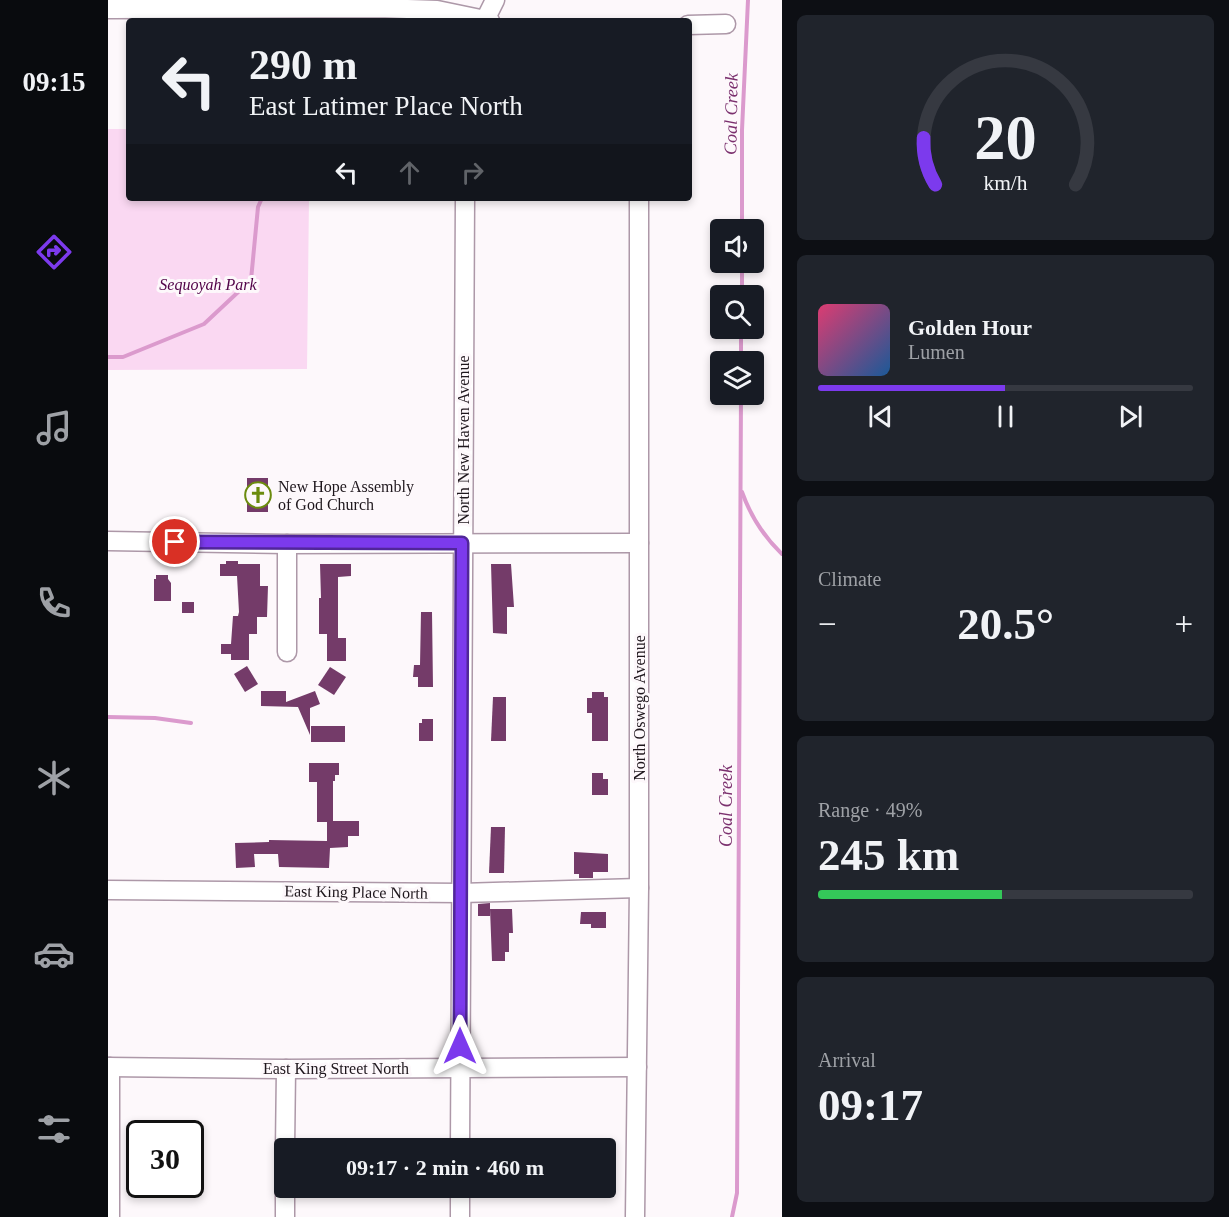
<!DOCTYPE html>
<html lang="en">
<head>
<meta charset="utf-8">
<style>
	:root { --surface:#171b24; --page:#20242c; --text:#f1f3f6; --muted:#9ea1a6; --line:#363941; --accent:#7c3aed }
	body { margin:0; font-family:"Times New Roman",serif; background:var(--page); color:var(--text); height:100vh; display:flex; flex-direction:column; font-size:22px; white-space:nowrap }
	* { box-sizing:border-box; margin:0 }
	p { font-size:20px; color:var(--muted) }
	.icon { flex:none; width:33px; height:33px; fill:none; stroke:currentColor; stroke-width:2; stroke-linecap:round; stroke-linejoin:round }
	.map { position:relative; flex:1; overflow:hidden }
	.drawer { display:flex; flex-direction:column; gap:15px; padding:15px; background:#0d0f14; width:447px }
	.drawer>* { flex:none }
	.hud { position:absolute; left:18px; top:18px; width:566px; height:183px; border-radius:6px; box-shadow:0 3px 9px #0003; background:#171b24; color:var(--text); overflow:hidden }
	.controls { position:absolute; left:602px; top:219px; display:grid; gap:12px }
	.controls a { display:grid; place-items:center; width:54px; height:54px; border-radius:6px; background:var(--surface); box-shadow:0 3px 9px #0003; font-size:30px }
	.speed { position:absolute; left:18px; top:1120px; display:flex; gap:12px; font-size:30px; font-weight:700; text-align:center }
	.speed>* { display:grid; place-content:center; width:78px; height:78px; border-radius:50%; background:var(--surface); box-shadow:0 3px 9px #0003; line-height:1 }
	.speed .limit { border:3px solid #111; border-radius:9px; background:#fff; color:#111 }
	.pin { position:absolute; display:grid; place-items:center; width:51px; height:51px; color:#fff; margin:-26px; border:3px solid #fff; border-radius:50%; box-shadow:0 2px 6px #0007 }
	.me { position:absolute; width:66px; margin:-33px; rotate:0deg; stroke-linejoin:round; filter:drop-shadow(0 0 4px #0008) }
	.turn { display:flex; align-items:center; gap:21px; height:126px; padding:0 24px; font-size:27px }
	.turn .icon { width:78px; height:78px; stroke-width:2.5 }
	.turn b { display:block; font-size:42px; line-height:51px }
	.lanes { display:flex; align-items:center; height:57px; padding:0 24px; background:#0003; justify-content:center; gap:30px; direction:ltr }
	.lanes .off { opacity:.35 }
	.big { font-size:45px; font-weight:700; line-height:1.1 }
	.drawer .tile { flex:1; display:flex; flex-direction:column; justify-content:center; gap:9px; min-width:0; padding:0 21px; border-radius:9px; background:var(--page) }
	.drawer .dial { align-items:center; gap:0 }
	.dial svg { height:156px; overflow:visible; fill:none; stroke:var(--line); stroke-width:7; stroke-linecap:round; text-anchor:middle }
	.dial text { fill:var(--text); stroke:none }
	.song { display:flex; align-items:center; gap:18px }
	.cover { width:72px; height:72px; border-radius:9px; background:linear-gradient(135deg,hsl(340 70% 55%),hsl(210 70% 35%)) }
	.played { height:6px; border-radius:3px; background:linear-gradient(90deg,var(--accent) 50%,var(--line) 50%) }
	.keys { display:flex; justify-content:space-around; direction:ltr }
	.heat { display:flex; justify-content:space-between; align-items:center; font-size:33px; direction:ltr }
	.charge { height:9px; border-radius:4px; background:linear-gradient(90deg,#34c759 49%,var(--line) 0) }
	.trip { position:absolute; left:166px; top:1138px; width:342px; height:60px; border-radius:6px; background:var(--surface); box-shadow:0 3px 9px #0003; font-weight:700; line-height:60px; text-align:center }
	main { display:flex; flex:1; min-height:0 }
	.menu { display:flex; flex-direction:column; width:108px; justify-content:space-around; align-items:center; background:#090b0e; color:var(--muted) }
	.menu .icon { width:42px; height:42px }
	.menu .selected { color:var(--accent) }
	.menu b { font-size:27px; color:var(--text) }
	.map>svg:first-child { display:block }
	.green { fill:#fad8f2 }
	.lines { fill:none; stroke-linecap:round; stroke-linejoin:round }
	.stream { stroke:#db9acd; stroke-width:4 }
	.building { fill:#743b69 }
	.minor-casing { stroke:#ad98a8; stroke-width:21 }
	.minor { stroke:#fff; stroke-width:18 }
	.route-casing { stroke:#51269a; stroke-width:15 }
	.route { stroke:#7c3aed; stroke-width:10 }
	.labels { text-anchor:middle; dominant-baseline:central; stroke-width:6; stroke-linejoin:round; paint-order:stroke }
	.park-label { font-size:16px; font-style:italic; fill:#500147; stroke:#fdf8fb }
	.street-label { font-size:16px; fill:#1e161c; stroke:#fdf8fb }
	.poi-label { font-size:16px; fill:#1e161c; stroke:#fdf8fb; text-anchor:start }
	.water-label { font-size:18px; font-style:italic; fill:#7b306e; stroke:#fdf8fb }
</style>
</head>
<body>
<main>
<nav class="menu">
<b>09:15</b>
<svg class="icon selected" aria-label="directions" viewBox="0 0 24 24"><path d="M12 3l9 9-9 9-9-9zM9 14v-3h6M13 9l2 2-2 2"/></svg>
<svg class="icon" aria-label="music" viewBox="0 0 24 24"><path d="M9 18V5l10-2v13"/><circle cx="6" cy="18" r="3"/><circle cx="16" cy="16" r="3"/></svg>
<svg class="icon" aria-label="phone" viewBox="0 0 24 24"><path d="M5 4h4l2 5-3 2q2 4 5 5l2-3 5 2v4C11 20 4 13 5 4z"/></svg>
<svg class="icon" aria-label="climate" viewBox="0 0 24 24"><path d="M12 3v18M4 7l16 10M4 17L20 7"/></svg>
<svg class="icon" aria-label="car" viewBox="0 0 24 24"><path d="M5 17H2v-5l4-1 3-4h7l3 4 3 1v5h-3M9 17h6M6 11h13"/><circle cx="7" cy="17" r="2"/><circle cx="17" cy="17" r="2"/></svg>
<svg class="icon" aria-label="filters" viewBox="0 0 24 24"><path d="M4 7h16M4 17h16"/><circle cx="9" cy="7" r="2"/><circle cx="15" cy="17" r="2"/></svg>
</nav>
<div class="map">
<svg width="674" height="1217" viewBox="0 0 674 1217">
	<rect width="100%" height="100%" fill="#fdf8fb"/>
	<!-- green -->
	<polygon class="green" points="0,129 21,129 21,198 201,198 199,369 0,370"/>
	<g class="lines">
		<!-- stream -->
		<g class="stream">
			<polyline points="634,230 634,130 640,0"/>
			<polyline points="634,296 634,262"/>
			<polyline points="0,357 15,357 96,324 143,280 150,207 154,198"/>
			<polyline points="633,362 633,328"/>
			<path d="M634,492C643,517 655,536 674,554"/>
			<polyline points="0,717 47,718 83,723"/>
			<polyline points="624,1217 629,1193 633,394"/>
		</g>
	</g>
	<!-- building -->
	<g class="building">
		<rect x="139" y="478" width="21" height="34"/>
		<polygon points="118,561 130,561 130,564 152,564 152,586 160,586 159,617 149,617 149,634 141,634 141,660 123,660 123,654 113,654 113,644 123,644 125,616 130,616 131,612 129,576 112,576 112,564 118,564"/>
		<polygon points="212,564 243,564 243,576 230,577 230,638 238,638 238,661 219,661 219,634 211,634 211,598 213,598"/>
		<polygon points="383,564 403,564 406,607 399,607 399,634 385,633"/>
		<polygon points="48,575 60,575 60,579 63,583 63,601 46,601 46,579 48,579"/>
		<rect x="74" y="602" width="12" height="11"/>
		<polygon points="313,612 324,612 325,687 310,687 310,677 305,677 306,665 312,665"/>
		<polygon points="139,666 150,684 137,692 126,674"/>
		<polygon points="222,667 238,677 226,695 210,685"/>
		<polygon points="153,691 178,691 178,702 207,691 212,704 202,708 202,735 190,707 153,706"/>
		<polygon points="484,692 496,692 496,697 500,697 500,741 484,741 484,713 479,713 479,698 484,698"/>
		<polygon points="385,697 398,697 398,741 383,741"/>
		<polygon points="314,719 325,719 325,741 311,741 311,723 314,723"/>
		<rect x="203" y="726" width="34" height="16"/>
		<polygon points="201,763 231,763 231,775 227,775 227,781 225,781 225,821 251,821 251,836 240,836 240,847 222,848 221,868 171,867 170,854 146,854 147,867 128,868 127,843 161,842 161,840 219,841 219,822 209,822 209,782 201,782"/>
		<polygon points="484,773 495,773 495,779 500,779 500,795 484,795"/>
		<polygon points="383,827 397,827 396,873 381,873"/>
		<polygon points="466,852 500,854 500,872 485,872 485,878 471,878 471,874 466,874"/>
		<polygon points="382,903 382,916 370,916 370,904"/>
		<polygon points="382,909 404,909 405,933 401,933 401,952 397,952 397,961 384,961"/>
		<polygon points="473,912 498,912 498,928 483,928 483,924 472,924"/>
	</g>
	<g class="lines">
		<!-- minor casing -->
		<g class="minor-casing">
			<g id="minor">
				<polyline points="0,9 270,8 329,10 382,21"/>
				<polyline points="377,20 387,0"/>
				<polyline points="580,25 618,24"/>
				<polyline points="0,541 179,544 531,543"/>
				<polyline points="179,652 179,544"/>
				<polyline points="0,890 353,893 531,888"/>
				<polyline points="0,1067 178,1069 529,1067"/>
				<polyline points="177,1149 178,1069"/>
				<polyline points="352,1149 357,198"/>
				<polyline points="2,1217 2,1067"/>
				<polyline points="177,1217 177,1171"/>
				<polyline points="352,1217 352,1188"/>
				<polyline points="527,1217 531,888 531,198"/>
			</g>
		</g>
		<!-- minor -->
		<use href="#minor" class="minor"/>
	</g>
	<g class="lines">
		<!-- route casing -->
		<g class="route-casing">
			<polyline id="route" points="67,542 354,543 352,1046"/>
		</g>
		<!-- route -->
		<use href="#route" class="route"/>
	</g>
	<!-- icons -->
	<defs>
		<g id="church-ring" transform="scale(1.35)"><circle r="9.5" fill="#fdf8fb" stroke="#6b8b0e" stroke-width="1.5"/><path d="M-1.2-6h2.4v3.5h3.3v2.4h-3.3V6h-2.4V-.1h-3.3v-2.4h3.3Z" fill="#6b8b0e"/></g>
	</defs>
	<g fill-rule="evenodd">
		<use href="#church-ring" x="150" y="495"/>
	</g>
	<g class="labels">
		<!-- park labels -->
		<g class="park-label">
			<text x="100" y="284">Sequoyah Park</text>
		</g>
		<!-- street labels -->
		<g class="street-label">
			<text transform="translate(355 440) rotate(-90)">North New Haven Avenue</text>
			<text transform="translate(531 708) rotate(-90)">North Oswego Avenue</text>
			<text transform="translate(248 892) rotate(1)">East King Place North</text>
			<text x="228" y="1068">East King Street North</text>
		</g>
		<!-- poi labels -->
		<g class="poi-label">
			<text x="170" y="486">New Hope Assembly<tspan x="170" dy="18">of God Church</tspan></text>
		</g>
		<!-- water labels -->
		<g class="water-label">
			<text transform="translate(623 114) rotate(-89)">Coal Creek</text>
			<text transform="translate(618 806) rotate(-90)">Coal Creek</text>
		</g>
	</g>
</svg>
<div class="controls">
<a><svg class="icon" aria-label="sound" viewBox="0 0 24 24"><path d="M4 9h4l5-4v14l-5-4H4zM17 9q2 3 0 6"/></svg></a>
<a><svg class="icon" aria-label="search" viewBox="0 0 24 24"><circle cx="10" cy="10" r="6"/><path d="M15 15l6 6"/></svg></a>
<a><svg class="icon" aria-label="layers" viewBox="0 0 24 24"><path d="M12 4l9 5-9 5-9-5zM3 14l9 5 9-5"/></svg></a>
</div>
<div class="speed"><div class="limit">30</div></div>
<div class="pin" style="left:67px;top:542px;background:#d93025"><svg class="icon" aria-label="arrive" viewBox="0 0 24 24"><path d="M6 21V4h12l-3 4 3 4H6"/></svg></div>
<svg class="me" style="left:352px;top:1046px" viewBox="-20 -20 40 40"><path d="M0-17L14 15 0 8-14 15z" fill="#7c3aed" stroke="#fff" stroke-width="4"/></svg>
<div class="trip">09:17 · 2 min · 460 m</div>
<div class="hud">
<div class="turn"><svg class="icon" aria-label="left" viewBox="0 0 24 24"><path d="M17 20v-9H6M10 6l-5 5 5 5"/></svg><div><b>290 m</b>East Latimer Place North</div></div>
<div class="lanes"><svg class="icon" aria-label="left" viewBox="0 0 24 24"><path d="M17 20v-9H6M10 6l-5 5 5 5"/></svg><svg class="icon off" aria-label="ahead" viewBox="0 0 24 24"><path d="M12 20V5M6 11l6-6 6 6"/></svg><svg class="icon off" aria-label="right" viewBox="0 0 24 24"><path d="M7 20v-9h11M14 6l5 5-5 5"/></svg></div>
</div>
</div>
<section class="drawer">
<div class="tile dial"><svg viewBox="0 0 100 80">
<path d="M14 69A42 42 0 1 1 86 69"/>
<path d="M14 69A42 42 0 0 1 8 45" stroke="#7c3aed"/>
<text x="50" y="56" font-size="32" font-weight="700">20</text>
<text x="50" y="72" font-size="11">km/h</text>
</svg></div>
<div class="tile">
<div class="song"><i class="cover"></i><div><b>Golden Hour</b><p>Lumen</p></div></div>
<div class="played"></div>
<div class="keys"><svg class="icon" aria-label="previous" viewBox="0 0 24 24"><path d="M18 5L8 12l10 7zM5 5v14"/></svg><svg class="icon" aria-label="pause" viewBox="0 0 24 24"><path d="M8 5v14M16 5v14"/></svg><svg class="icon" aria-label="next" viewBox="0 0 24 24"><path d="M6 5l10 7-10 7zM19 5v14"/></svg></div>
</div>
<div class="tile"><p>Climate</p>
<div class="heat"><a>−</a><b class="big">20.5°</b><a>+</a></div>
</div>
<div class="tile"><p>Range · 49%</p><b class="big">245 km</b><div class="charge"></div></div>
<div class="tile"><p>Arrival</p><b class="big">09:17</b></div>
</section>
</main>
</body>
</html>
